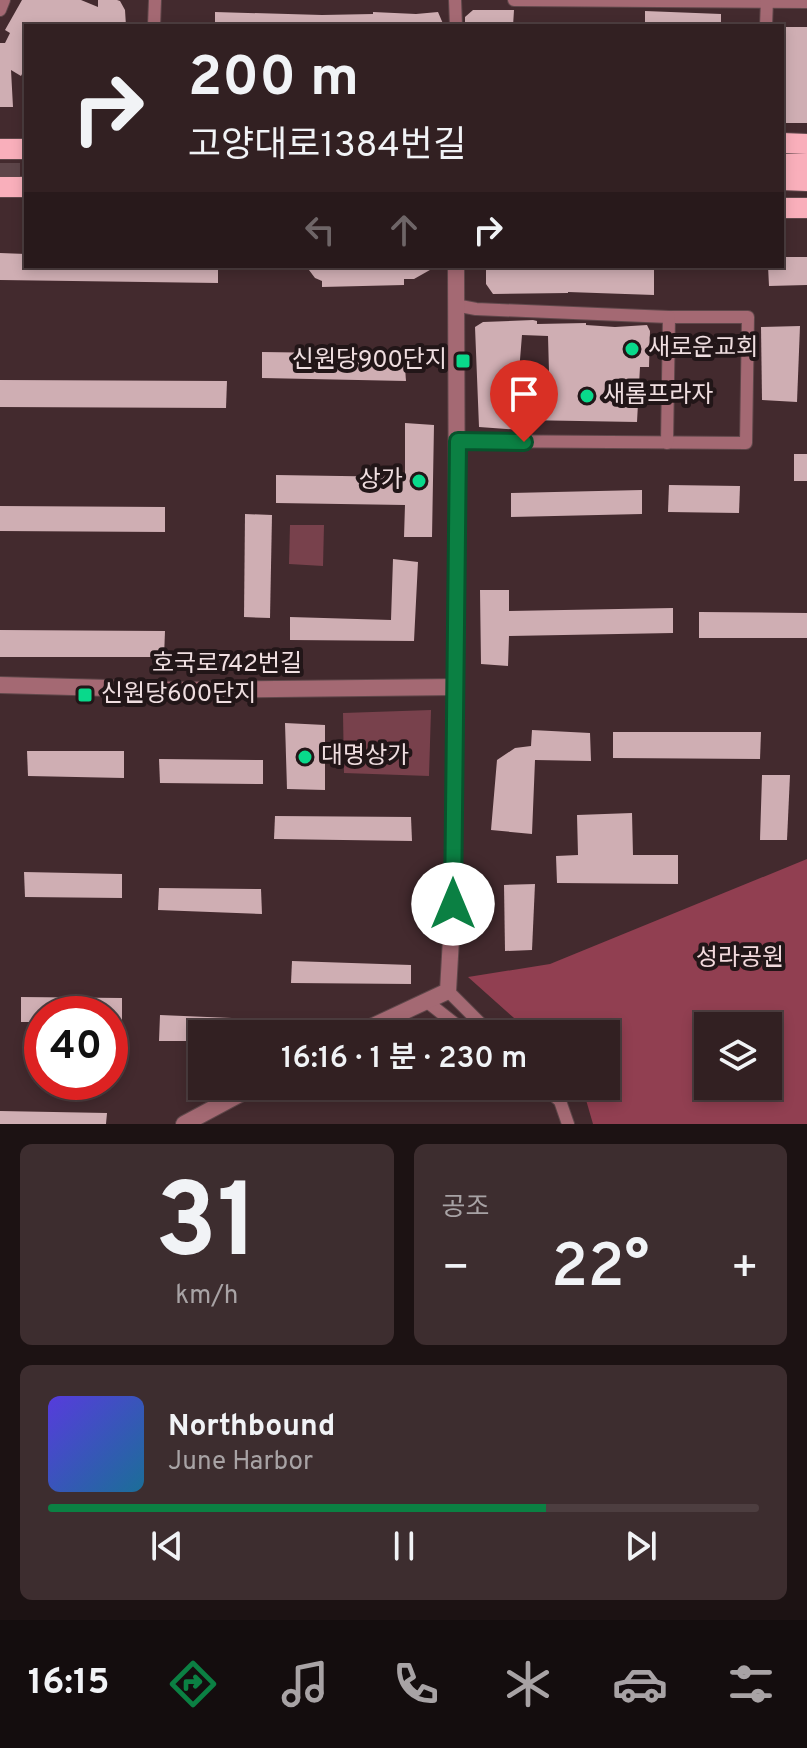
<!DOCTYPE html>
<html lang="ko">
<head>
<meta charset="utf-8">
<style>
	:root { --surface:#322022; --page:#3d2d2f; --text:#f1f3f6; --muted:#a8a3a5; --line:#4d3e40; --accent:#0b8043 }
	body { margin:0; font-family:Overpass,"Noto Sans KR",sans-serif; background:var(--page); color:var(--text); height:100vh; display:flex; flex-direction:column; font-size:30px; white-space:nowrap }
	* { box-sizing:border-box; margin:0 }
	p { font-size:26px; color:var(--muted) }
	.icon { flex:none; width:44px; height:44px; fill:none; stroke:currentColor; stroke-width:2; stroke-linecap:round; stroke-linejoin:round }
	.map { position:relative; height:1124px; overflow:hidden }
	.sheet { display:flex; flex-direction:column; gap:20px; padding:20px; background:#1c1213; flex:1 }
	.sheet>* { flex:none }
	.banner { position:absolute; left:24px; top:24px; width:760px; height:244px; border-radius:0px; box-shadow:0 4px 12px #0003,0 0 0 2px var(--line); background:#322022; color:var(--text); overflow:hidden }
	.fabs { position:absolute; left:694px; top:1012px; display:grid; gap:16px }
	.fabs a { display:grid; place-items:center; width:88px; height:88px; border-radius:0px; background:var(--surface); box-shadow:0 4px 12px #0003,0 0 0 2px var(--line); font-size:40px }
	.speed { position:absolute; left:24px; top:996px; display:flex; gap:16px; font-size:40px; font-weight:700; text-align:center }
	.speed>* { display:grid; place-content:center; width:104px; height:104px; border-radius:50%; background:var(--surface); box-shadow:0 4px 12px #0003,0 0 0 2px var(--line); line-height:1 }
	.speed .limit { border:12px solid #d22; background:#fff; color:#111 }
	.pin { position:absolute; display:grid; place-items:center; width:68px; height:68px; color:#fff; margin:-82px -34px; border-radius:50% 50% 50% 0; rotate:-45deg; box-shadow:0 0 8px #0007 }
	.pin .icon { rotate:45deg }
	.me { position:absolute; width:88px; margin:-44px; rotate:0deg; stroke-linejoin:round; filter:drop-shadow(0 0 6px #0008) }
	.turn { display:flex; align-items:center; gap:28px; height:168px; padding:0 32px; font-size:36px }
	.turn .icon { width:104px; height:104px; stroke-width:2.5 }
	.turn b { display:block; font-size:56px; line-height:68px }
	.lanes { display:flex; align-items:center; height:76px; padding:0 32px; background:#0003; justify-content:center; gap:40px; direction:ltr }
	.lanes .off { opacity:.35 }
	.big { font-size:60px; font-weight:600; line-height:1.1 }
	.sheet .widget { flex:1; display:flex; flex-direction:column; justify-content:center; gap:12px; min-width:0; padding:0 28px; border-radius:12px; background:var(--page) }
	.sheet .dial { align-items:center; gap:0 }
	.dial b { font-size:104px; line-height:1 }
	.song { display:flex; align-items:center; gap:24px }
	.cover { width:96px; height:96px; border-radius:12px; background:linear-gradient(135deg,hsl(250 70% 55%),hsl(200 70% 35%)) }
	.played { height:8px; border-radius:4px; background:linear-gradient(90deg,var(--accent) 70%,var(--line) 70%) }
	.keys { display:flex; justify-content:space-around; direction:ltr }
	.heat { display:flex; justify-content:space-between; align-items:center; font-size:44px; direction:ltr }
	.sheet .tiles { flex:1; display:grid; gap:20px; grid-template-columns:1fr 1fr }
	.widget:last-child { grid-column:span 2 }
	.trip { position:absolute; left:188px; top:1020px; width:432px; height:80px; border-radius:0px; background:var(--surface); box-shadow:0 4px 12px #0003,0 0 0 2px var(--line); font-weight:600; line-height:80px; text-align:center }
	.menu { display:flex; height:128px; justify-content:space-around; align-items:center; background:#140d0e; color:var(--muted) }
	.menu .icon { width:56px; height:56px }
	.menu .selected { color:var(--accent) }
	.menu b { font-size:36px; color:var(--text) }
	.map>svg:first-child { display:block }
	.green { fill:#78414c }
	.forest { fill:#913f51; fill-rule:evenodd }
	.building { fill:#cfaeb3; fill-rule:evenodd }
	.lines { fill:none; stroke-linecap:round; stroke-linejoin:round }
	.primary-tunnel { stroke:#5d4549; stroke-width:20; stroke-dasharray:20 10; stroke-linecap:butt }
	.minor-casing { stroke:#5f474a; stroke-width:14 }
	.tertiary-casing { stroke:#5f474a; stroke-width:18 }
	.primary-casing { stroke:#5f474a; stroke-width:22 }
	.minor { stroke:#a46973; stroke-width:12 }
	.tertiary { stroke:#a46973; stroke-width:16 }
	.primary { stroke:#f9afbb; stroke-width:20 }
	.route-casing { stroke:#07532c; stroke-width:20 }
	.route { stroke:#0b8043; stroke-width:14 }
	.poi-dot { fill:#09d98b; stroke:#221618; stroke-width:3 }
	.labels { text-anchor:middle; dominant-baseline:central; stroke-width:8; stroke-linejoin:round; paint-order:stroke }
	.poi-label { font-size:24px; fill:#efdee0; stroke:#221618; text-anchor:start }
	.street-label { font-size:24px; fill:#efdee0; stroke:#221618 }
	.park-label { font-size:24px; fill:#f3dadd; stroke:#221618 }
</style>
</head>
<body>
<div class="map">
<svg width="807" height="1124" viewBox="0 0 807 1124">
	<rect width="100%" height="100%" fill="#432a2e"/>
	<!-- green -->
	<g class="green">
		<polygon points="290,525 324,525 323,566 289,564"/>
		<polygon points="431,710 429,776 344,773 343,713"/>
	</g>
	<!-- forest -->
	<path class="forest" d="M807,859V1124H593L582,1086H606V1034H532L468,977L550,964ZM708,1026H768V1086H708Z"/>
	<!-- building -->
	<g class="building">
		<polygon points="22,0 81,0 98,7 98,0 117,0 120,1 125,10 126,26 26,26 26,66 21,76 11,70 13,107 0,107 0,43 5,43 10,33 5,30"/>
		<polygon points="473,10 514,10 513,26 465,26 465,17"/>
		<polygon points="645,11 721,14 721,26 645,26"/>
		<polygon points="215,12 322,15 373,14 373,12 416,14 438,12 444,26 215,26"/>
		<rect x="782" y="27" width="25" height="96"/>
		<polygon points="0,253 26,254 26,266 218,266 218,283 0,280"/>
		<polygon points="782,257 807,257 807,285 769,286 768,266 782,266"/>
		<polygon points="306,266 437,266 414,279 404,279 404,285 322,287 322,281 315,278"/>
		<polygon points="486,266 654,266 654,295 568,292 568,293 493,294 486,284"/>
		<path d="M533,320L537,321V324L586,323V325L615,327L647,325L650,331L649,367H640L637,422L522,420V430L479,427L475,327L483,322ZM522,335L548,336L549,372H519Z"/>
		<polygon points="800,326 797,402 762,400 761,327"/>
		<polygon points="262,352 404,354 406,381 262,378"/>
		<polygon points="0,380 227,381 226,408 0,407"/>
		<polygon points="405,423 434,425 432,537 404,537 405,505 276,503 276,475 405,477"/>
		<rect x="794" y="454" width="13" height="27"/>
		<polygon points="669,485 740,486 739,513 668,512"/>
		<polygon points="642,490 642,514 511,517 511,493"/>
		<polygon points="0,506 165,507 165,532 0,531"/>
		<polygon points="245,514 272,515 270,618 244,617"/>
		<polygon points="393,559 418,562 414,641 290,640 290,617 391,620"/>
		<polygon points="480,590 509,590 509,611 673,608 673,633 509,636 508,666 481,664"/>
		<polygon points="699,612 807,613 807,638 699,638"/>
		<polygon points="0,630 165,631 164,657 0,657"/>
		<polygon points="285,723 325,725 325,790 287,789"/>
		<polygon points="532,730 590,733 591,761 535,760 532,834 491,830 497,760 515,748 531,746"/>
		<polygon points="613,732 761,732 760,759 613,758"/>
		<polygon points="27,751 124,751 124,778 28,776"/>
		<polygon points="159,759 263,760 263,784 160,783"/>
		<polygon points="762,775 790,775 787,840 760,840"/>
		<polygon points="632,813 633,855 678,855 678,884 557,883 556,856 578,855 577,815"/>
		<polygon points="275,816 411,817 412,841 274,839"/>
		<polygon points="24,872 122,874 122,898 25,897"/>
		<polygon points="535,884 532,950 505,951 504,885"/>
		<polygon points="159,888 261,889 262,914 158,910"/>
		<polygon points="292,961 411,965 411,984 291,983"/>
		<polygon points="21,997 122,998 122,1023 110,1023 110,1014 42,1014 42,1022 21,1022"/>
		<polygon points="160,1015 278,1020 278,1034 202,1034 202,1041 159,1041"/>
		<polygon points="0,1111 107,1113 106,1124 0,1124"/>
	</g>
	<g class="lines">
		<!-- primary-tunnel -->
		<polyline class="primary-tunnel" points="0,173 26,173"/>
		<!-- minor casing -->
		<g class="minor-casing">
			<g id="minor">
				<polyline points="455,0 456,26"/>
				<polyline points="514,0 807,2"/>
				<polyline points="0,10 4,0"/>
				<polyline points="154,26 155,0"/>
				<polyline points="766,26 767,0"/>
				<polyline points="455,305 476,309 669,317 748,317 746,443 458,441"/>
				<polyline points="667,443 669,317"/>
				<polyline points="448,991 491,1034"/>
				<polyline points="426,1001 468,1034"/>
				<polyline points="543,1086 560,1101 568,1124"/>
			</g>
		</g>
		<!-- tertiary casing -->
		<g class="tertiary-casing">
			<g id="tertiary">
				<polyline points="0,685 180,690 455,687"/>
				<polyline points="356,1034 448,991 453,904 457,573 456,266"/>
				<polyline points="184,1124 255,1086"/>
			</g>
		</g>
		<!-- primary casing -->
		<g class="primary-casing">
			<g id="primary">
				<polyline points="782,143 807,144"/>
				<polyline points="0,149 26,149"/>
				<polyline points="782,164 807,164"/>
				<polyline points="782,180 807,181"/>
				<polyline points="0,187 26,187"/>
				<polyline points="782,208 807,208"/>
			</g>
		</g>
		<!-- minor -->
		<use href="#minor" class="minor"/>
		<!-- tertiary -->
		<use href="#tertiary" class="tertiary"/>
		<!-- primary -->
		<use href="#primary" class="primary"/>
	</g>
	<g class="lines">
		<!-- route casing -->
		<g class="route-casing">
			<polyline id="route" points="453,904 458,441 524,442"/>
		</g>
		<!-- route -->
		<use href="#route" class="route"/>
	</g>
	<!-- markers -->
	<g class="poi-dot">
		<circle cx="632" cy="349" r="8"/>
		<rect x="455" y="353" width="16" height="16" rx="4"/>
		<circle cx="587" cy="396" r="8"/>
		<circle cx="419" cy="481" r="8"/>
		<rect x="77" y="687" width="16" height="16" rx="4"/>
		<circle cx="305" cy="757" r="8"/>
	</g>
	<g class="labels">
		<!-- poi labels -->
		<g class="poi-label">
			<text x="648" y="349">새로운교회</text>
			<text x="447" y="361" text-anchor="end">신원당900단지</text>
			<text x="603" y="396">새롬프라자</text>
			<text x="403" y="481" text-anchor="end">상가</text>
			<text x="101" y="695">신원당600단지</text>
			<text x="321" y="757">대명상가</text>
		</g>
		<!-- street labels -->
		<g class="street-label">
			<text x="227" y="665">호국로742번길</text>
		</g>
		<!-- park labels -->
		<g class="park-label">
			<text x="740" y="959">성라공원</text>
		</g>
	</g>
</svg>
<div class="fabs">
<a><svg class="icon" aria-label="layers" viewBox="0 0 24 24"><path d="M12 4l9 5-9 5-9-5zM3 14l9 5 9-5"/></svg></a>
</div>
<div class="speed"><div class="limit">40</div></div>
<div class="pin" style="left:524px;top:442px;background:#d93025"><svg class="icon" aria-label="arrive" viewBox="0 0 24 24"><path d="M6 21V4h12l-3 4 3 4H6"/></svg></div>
<svg class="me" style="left:453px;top:904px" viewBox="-20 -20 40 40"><circle r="19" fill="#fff"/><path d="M0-13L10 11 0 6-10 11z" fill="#0b8043"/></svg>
<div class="trip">16:16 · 1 분 · 230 m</div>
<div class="banner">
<div class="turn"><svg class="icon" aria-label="right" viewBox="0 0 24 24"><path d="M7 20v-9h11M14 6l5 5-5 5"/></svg><div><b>200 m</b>고양대로1384번길</div></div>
<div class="lanes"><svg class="icon off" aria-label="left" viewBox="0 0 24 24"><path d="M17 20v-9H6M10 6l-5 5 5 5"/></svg><svg class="icon off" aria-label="ahead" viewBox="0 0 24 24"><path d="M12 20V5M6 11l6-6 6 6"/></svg><svg class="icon" aria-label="right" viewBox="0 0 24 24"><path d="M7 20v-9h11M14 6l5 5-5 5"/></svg></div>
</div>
</div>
<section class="sheet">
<div class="tiles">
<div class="widget dial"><b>31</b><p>km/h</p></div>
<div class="widget"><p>공조</p>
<div class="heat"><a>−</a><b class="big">22°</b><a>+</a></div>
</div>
<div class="widget">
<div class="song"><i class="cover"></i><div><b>Northbound</b><p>June Harbor</p></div></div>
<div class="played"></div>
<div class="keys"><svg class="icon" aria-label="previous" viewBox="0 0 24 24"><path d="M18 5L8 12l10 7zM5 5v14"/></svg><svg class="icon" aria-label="pause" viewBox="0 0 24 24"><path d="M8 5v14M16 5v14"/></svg><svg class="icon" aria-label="next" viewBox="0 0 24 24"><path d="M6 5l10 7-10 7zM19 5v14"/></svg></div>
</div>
</div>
</section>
<nav class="menu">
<b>16:15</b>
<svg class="icon selected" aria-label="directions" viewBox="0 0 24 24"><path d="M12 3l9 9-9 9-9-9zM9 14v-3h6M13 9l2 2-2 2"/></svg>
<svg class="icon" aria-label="music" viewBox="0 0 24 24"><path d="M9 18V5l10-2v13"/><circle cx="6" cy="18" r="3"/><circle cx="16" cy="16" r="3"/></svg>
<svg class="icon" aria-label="phone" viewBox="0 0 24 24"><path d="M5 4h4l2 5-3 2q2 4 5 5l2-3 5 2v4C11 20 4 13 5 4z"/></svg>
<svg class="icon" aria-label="climate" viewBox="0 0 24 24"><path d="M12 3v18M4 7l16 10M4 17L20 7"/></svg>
<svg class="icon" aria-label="car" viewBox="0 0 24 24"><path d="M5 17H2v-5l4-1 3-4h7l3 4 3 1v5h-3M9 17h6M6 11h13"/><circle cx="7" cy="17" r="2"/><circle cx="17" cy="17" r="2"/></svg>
<svg class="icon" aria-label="filters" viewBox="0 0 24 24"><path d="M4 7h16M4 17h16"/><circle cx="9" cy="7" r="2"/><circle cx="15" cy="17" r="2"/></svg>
</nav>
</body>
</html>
